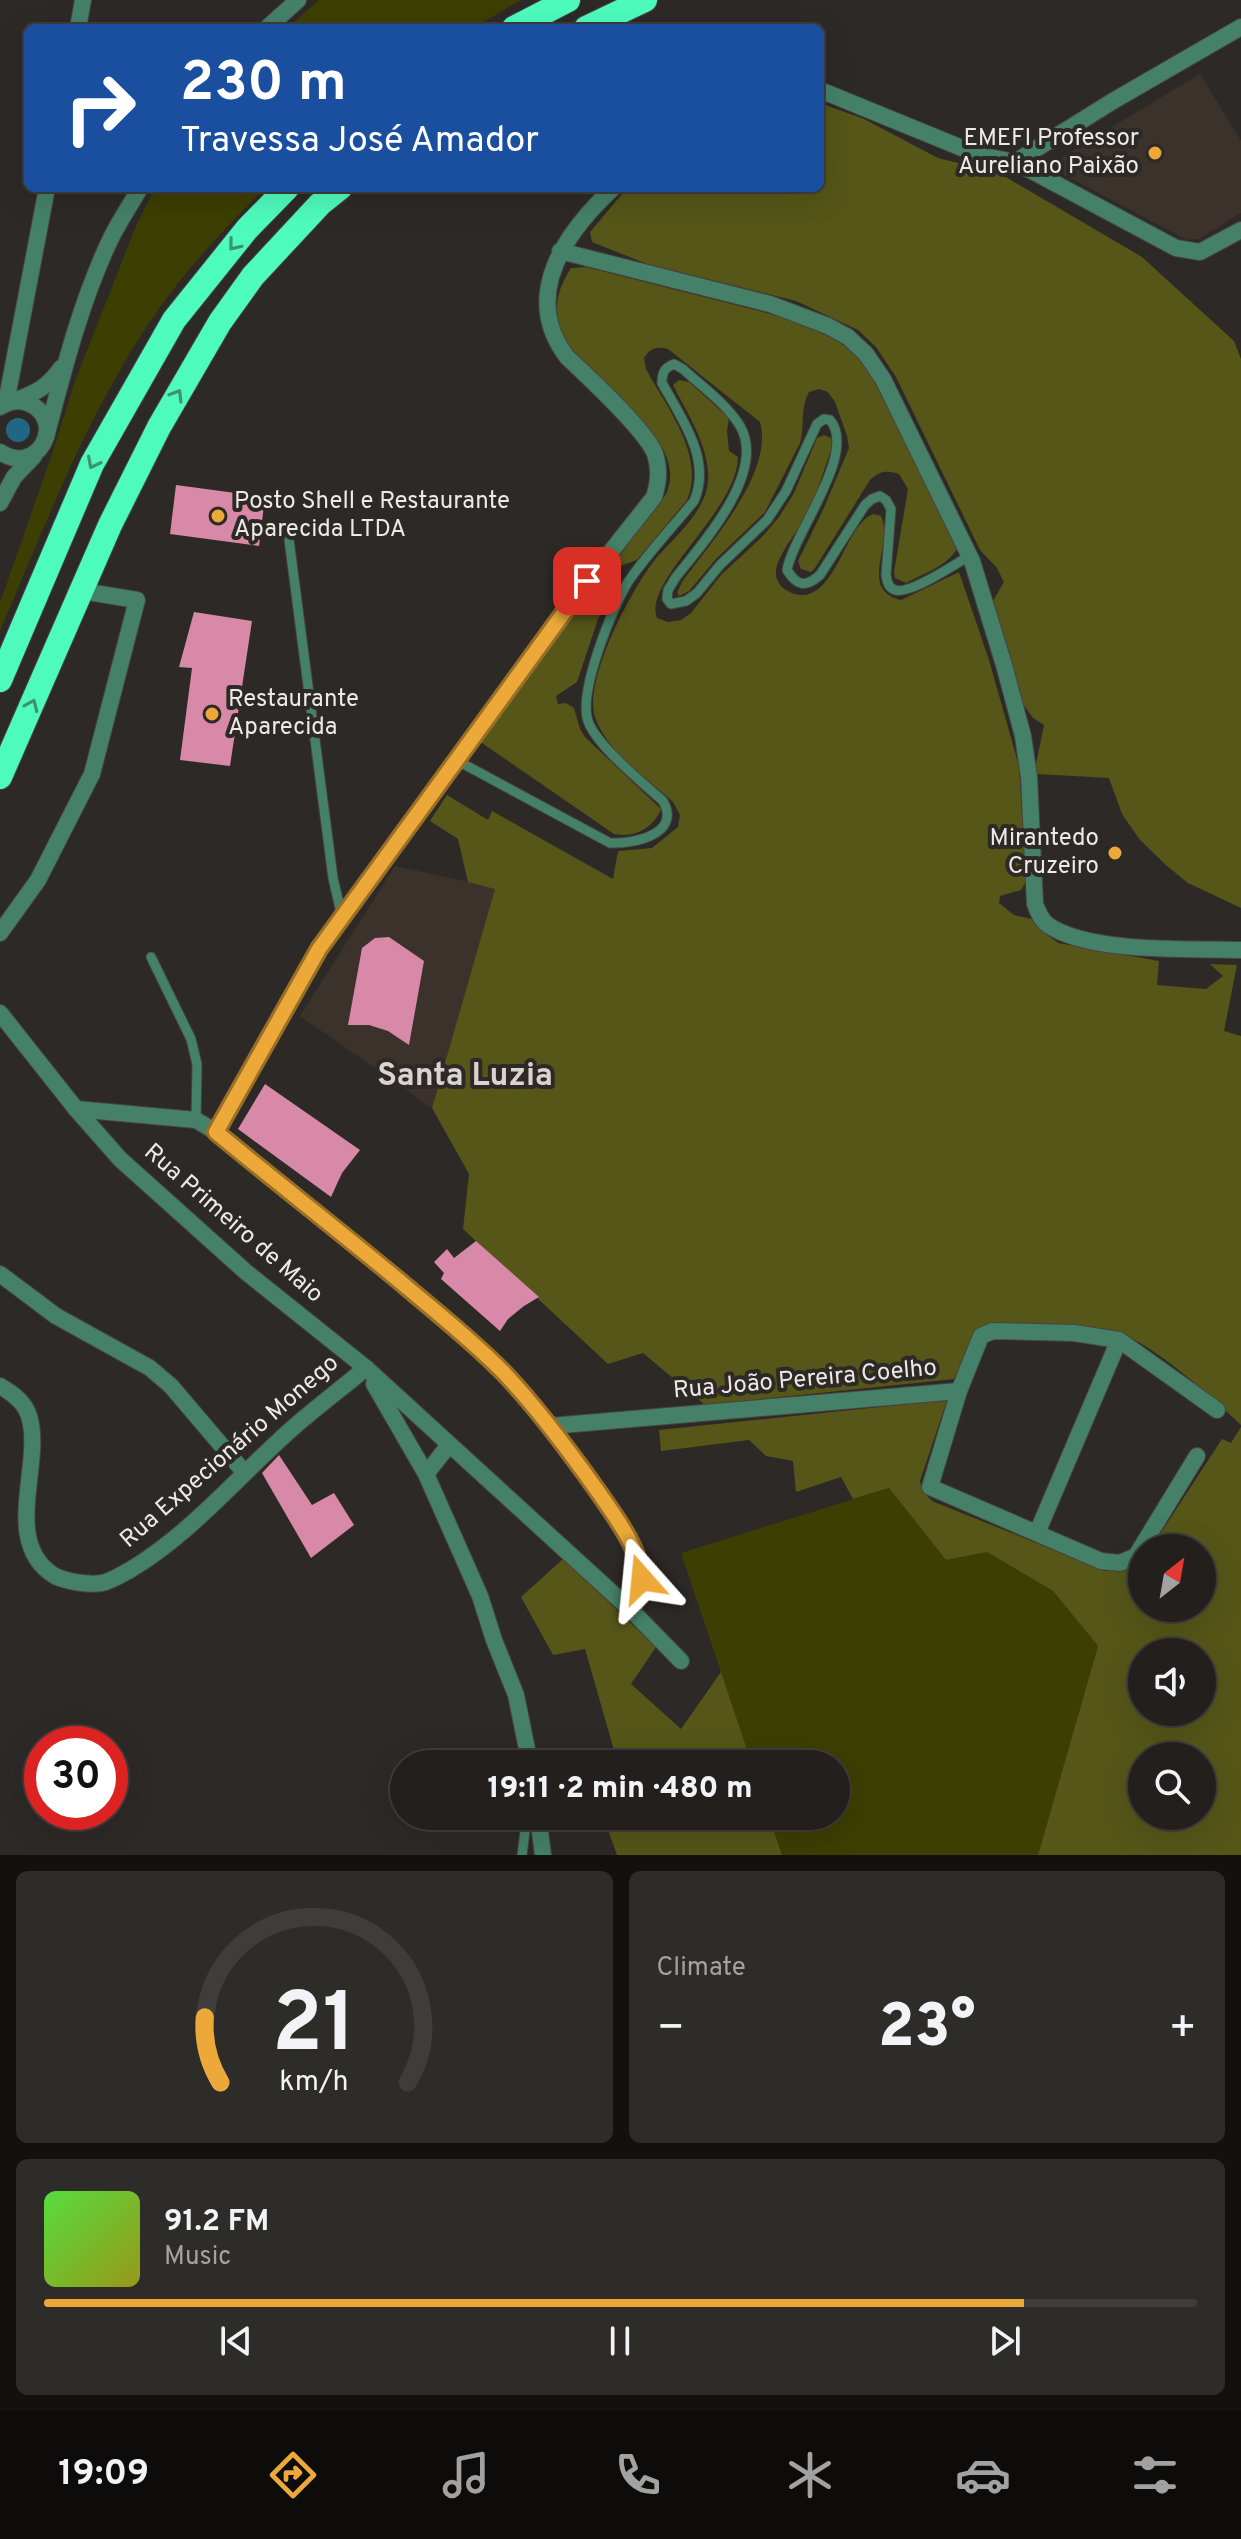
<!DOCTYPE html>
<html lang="en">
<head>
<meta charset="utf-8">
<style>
	:root { --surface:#221f1c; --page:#2e2c29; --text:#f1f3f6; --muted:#a2a2a3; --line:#3f3d3b; --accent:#eca93a }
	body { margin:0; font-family:Overpass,sans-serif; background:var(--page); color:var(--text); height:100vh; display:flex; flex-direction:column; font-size:30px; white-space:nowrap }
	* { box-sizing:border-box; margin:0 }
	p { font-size:26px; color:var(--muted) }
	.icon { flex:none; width:44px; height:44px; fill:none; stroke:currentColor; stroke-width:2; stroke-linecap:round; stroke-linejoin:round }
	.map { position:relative; height:1855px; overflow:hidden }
	.panel { display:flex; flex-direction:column; gap:16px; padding:16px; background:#13110f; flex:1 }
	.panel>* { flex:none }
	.banner { position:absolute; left:24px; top:24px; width:800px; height:168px; border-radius:12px; box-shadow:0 8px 32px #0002,0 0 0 2px var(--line); background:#1a4fa0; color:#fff; overflow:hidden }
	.needle { width:52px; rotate:31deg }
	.tools { position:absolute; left:1128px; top:1534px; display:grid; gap:16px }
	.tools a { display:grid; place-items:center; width:88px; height:88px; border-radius:50%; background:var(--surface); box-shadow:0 8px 32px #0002,0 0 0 2px var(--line); font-size:40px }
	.speed { position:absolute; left:24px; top:1726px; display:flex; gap:16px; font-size:40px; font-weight:700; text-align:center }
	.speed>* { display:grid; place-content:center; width:104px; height:104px; border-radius:50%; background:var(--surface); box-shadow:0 8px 32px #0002,0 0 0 2px var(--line); line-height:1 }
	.speed .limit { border:12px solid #d22; background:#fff; color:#111 }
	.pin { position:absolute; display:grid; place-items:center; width:68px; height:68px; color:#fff; margin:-34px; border-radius:16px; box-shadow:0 4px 12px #0006 }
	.me { position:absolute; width:88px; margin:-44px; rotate:342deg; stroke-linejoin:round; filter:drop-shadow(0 0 6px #0008) }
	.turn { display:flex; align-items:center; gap:28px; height:168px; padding:0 24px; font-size:36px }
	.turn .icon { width:104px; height:104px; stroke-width:2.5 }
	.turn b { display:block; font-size:56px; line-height:68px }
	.big { font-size:60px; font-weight:800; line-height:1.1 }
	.panel .card { flex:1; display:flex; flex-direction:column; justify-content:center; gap:12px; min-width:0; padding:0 28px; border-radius:12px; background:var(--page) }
	.panel .dial { align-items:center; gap:0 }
	.dial svg { height:208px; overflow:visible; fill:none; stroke:var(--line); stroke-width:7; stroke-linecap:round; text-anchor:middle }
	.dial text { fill:var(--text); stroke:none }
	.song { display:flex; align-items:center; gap:24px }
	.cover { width:96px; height:96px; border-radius:12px; background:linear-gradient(135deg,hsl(110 70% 55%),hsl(60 70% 35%)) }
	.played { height:8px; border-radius:4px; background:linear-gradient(90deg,var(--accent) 85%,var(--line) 85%) }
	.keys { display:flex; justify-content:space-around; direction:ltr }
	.heat { display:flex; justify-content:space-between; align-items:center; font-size:44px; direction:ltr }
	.panel .tiles { flex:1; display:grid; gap:16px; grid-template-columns:1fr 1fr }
	.card:last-child { grid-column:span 2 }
	.trip { position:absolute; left:390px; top:1750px; width:460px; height:80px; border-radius:40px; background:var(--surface); box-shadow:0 8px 32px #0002,0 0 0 2px var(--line); font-weight:800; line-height:80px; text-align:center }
	.tabs { display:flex; height:128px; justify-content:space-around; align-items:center; background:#0e0c0b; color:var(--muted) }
	.tabs .icon { width:56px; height:56px }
	.tabs .on { color:var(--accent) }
	.tabs b { font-size:36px; color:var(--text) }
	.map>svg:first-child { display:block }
	.built { fill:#3c322c }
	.green { fill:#3d3e02 }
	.forest { fill:#555618; fill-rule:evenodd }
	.water { fill:#206785 }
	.building { fill:#d889a8 }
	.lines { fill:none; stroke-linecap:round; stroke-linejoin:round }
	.service-casing { stroke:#484441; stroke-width:11 }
	.minor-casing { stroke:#484441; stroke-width:18 }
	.tertiary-casing { stroke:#484441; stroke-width:18 }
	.motorway-casing { stroke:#484441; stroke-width:26 }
	.service { stroke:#458169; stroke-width:9 }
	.minor { stroke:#458169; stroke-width:16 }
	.tertiary { stroke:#458169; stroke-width:16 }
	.motorway { stroke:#4efbbf; stroke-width:24 }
	.oneway { stroke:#3e9272 }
	.route-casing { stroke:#996e26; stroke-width:20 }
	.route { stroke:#eca93a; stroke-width:14 }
	.poi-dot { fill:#eca93a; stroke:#2d2926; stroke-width:3 }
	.labels { text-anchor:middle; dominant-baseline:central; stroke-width:8; stroke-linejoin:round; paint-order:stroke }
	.poi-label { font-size:24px; fill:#ece9e7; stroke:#2d2926; text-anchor:end }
	.street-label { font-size:24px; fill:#ece9e7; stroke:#2d2926 }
	.district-label { font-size:32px; font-weight:bold; fill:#dad4d0; stroke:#2d2926 }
</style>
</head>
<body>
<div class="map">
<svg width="1241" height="1855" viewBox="0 0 1241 1855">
	<rect width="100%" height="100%" fill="#2d2926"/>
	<!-- built -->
	<g class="built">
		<polygon points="1200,74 1241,141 1241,213 1199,239 1187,240 1047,166"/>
		<polygon points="395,866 496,888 432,1108 300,1016"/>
	</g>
	<!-- green -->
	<g class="green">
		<polygon points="319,0 521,0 473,28 287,28"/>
		<path d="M155,188H266C235,218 206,248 179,282C98,385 51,512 0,631V603L53,451L75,381L136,226Z"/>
		<polygon points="889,1488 946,1560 987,1552 1053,1591 1098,1646 1038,1855 782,1855 769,1816 836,1816 836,1764 752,1764 681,1553"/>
	</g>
	<!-- forest -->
	<g class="forest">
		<polygon points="820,103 864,119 938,158 999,173 1142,257 1234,341 1241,359 1241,908 1188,883 1167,866 1140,840 1122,814 1109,778 1036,774 1036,764 1044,725 1033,718 1023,704 993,601 1004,582 997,568 980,550 896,377 876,347 858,330 796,301 647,264 592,242 590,232 623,193 631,188 820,188"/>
		<path d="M586,267L794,320L838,341L855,354L879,386L957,549C947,566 923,574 906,583L895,578L894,572L908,489L899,474C886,470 880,471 870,480L815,568L811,572L801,569L798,561L823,510L849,448L847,436L835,402L828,392L819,389L809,392C800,408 805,426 800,443L765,512L716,559L689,591L679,596L677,593L682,582C710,543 774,473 760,422L668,349C656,346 651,348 644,358L646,369C666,407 706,455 687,500L637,560L615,568L614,589L598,619L577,682L556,696L558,704L566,703L574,708L580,729L585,737L661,809C653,829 634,838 614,834L479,741L666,494C696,427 556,377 557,308C557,293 563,281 571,268Z"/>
		<path d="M679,380L689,382L729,418L727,431L729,451L738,457C737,512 642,581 657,618L668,622L681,620L691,613L721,575L762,537L779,517L794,493L817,438L824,435L831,438L832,448C824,469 818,491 809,511C800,529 779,552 776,570C775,578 779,586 786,590C828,615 842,541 863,521C865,518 869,516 873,514L881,516C895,544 857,589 901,600L959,572L989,660L1019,766L1026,882L1021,890L1000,896L999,903L1014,915L1032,919L1041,930L1058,943L1159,961L1157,985L1206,989L1223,976L1210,964L1237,965L1224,1031L1241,1036V1425C1211,1397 1146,1335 1105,1329C1067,1324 1026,1326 987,1324L974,1333L954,1379L705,1405L643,1353L608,1364L463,1229L469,1174L432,1108L495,889L468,882L458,839L430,821L447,795L488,820L492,811L613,879L618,851L652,848L678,827L680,815L673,802C647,778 607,752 595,717C583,680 633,585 658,556C677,535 705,511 708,482C711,449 687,413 673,385Z"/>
		<path d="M947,1400L920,1481L922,1490L932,1501L1106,1571C1121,1570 1131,1569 1142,1559V1608H1202V1548H1151L1222,1439L1231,1443L1241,1427V1855H1038L1098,1646L1053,1591L987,1552L946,1560L889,1488L853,1499L841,1477L796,1492L793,1461L766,1456L749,1440L661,1451L659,1430ZM1142,1652H1202V1712H1142ZM1142,1756H1202V1816H1142Z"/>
		<polygon points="563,1559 656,1647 631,1684 681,1729 721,1672 752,1764 618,1764 585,1649 553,1655 521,1597"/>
		<polygon points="603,1816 769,1816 782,1855 617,1855"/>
	</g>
	<!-- water -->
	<circle class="water" cx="18" cy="430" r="12"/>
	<!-- building -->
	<g class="building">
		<polygon points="176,485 265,497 259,546 170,534"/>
		<polygon points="194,612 252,621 230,766 180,760 192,668 179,667"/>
		<polygon points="389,937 424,961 409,1045 388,1031 369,1025 348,1025 362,948 375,938"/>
		<polygon points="265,1084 360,1150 342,1173 331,1197 238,1129"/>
		<polygon points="476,1241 539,1297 524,1306 508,1319 500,1331 441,1279 444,1273 434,1262 447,1249 454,1258"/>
		<polygon points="279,1455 312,1505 334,1493 354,1525 311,1558 262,1473"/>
	</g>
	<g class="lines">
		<!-- service casing -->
		<g class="service-casing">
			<g id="service">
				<polyline points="288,532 333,878 342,917"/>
				<path d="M456,760L610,843C632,844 682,835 663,801C643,783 596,745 588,721C578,692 612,609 628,582C647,554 672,528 694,501C712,460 682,419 662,383C662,373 664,368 674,364L683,369C701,386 727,404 740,426C767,472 703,543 676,577L668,590L667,599L671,604L686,601L697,593L720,565L767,520L786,491L817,424L824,419L830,420C858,453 793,534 787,570C797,586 805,588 820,575L865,505L872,499L880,496L886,500L891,509L886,575C887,581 888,588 895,590C909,595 956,564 969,556"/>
				<polyline points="151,957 191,1039 197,1064 196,1120"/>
				<polyline points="522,1855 527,1816"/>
			</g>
		</g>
		<!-- minor casing -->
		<g class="minor-casing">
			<g id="minor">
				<polyline points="78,28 83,0"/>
				<polyline points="820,90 979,155 1015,162 1176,248 1200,252 1241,230"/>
				<polyline points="1015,162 1113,101 1241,27"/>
				<path d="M560,251L770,304L828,326L848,337L866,354L883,379L972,561L1004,665L1023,736L1029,777L1035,904C1038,912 1041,920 1048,925C1090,954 1191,948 1241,950"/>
				<polyline points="6,403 47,188"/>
				<polyline points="0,933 38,880 92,774 137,600 82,591"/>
				<polyline points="0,1013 76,1109 120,1159 246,1272 366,1368 632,1611 681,1661"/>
				<polyline points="76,1109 196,1120 216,1132 463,1334 505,1374 550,1426 606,1503 632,1546 641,1566 643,1588 632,1611"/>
				<path d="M216,1132L319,949L560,616L654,497C659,482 660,469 655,454C646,430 588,377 567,357C520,295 566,232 613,188"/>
				<polyline points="0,1274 56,1316 150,1368 171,1386 245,1473"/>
				<polyline points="374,1384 426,1474 480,1596 494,1640 516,1695 530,1764"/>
				<path d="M0,1386C12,1393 25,1402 29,1416C44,1463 0,1543 55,1576C67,1582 89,1585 102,1583C112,1581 122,1574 130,1570C192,1533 240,1474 295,1426C318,1406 342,1388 366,1368"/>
				<polyline points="550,1426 959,1391"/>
				<polyline points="1197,1456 1136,1556 1120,1563 1101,1561 930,1487 959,1391 981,1336 993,1331 1074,1333 1119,1340 1217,1410"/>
				<polyline points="426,1474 449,1445"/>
				<polyline points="1037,1533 1119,1340"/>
				<polyline points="538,1816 543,1855"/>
			</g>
		</g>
		<!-- tertiary casing -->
		<g class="tertiary-casing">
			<g id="tertiary">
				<polyline points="267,28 298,0"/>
				<path d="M16,400C36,393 49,386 61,368"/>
				<path d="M0,407C10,401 20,399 30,404C67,422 37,477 0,452"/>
				<path d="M46,437C64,369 81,300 112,236C120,220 131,204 140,188"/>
				<polyline points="0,503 14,477 34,456"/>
			</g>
		</g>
		<!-- motorway casing -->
		<g class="motorway-casing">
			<g id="motorway">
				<polyline points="514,28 568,0"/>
				<polyline points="586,28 645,0"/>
				<polyline points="0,680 92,464 174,320 247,229 287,188"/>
				<polyline points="0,777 110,525 159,427 220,322 253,276 320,204 340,188"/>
			</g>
		</g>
		<!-- service -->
		<use href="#service" class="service"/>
		<!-- minor -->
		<use href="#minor" class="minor"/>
		<!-- tertiary -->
		<use href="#tertiary" class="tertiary"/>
		<!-- motorway -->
		<use href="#motorway" class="motorway"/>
	</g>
	<!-- one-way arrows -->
	<defs><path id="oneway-chevron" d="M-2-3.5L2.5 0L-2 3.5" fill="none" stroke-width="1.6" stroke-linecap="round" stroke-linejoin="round" transform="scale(2)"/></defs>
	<g class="oneway">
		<use href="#oneway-chevron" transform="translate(234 245) rotate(129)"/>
		<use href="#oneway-chevron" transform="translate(177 395) rotate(-59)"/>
		<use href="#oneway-chevron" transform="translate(93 463) rotate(117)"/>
		<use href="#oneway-chevron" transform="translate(32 705) rotate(-66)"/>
	</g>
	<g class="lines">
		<!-- route casing -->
		<g class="route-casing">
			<path id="route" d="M587,581L319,949L216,1132C280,1185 346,1236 409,1289C442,1317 475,1343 505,1374C540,1411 570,1452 599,1493C617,1519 639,1548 642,1579"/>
		</g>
		<!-- route -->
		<use href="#route" class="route"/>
	</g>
	<!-- markers -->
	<g class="poi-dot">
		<circle cx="1155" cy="153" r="8"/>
		<circle cx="218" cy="516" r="8"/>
		<circle cx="212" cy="714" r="8"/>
		<circle cx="1115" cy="853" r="8"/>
	</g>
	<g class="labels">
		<!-- poi labels -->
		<g class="poi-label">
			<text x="1139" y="139">EMEFI Professor<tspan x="1139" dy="28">Aureliano Paixão</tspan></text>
			<text x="234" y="502" text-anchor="start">Posto Shell e Restaurante<tspan x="234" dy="28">Aparecida LTDA</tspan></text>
			<text x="228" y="700" text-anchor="start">Restaurante<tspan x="228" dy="28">Aparecida</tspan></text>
			<text x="1099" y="839">Mirantedo<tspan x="1099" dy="28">Cruzeiro</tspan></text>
		</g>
		<!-- street labels -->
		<g class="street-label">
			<text transform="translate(233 1224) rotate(41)">Rua Primeiro de Maio</text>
			<text transform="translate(805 1380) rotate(-5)">Rua João Pereira Coelho</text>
			<text transform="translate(230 1452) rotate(-41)">Rua Expecionário Monego</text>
		</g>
		<!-- district labels -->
		<g class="district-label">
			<text x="465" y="1077">Santa Luzia</text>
		</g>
	</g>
</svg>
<div class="tools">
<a><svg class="needle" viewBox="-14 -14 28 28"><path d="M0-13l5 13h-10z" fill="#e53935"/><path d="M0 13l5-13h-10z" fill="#a2a2a3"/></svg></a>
<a><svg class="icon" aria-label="sound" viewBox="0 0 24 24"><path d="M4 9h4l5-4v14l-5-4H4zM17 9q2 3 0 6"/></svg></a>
<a><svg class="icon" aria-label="search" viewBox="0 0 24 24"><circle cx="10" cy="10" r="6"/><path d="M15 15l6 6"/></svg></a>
</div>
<div class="speed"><div class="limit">30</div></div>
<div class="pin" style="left:587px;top:581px;background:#d93025"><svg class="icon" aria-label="arrive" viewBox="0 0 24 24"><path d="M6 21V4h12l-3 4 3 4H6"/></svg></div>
<svg class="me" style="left:642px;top:1579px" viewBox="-20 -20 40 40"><path d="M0-17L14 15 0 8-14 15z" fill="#eca93a" stroke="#fff" stroke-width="4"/></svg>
<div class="trip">19:11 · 2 min · 480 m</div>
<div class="banner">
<div class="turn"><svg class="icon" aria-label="right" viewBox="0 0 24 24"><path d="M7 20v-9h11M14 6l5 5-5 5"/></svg><div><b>230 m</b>Travessa José Amador</div></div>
</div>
</div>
<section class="panel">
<div class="tiles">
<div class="card dial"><svg viewBox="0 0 100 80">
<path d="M14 69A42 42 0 1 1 86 69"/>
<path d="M14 69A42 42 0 0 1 8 44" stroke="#eca93a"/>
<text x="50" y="56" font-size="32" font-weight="700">21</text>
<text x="50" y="72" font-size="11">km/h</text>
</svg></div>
<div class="card"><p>Climate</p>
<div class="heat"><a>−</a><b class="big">23°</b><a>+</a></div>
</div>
<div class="card">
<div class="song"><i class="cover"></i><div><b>91.2 FM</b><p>Music</p></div></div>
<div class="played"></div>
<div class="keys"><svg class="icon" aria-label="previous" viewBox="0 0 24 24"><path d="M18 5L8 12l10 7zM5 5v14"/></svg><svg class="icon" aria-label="pause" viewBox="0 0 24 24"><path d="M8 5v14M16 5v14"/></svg><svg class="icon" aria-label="next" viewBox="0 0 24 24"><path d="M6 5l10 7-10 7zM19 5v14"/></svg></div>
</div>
</div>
</section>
<nav class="tabs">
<b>19:09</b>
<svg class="icon on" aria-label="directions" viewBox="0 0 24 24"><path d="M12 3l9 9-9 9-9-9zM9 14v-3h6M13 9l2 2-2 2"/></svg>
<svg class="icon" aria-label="music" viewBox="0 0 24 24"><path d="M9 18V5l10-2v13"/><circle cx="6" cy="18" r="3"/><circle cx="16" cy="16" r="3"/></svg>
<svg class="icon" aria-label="phone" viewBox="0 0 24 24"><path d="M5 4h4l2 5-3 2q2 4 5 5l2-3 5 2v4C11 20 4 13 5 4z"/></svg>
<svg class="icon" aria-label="climate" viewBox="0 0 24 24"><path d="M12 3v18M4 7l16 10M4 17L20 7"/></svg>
<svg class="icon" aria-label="car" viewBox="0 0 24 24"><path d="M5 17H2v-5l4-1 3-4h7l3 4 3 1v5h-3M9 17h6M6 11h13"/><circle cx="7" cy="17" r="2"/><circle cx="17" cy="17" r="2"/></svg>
<svg class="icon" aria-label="filters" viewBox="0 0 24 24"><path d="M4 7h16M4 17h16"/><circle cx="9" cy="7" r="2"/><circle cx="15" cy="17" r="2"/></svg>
</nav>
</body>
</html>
